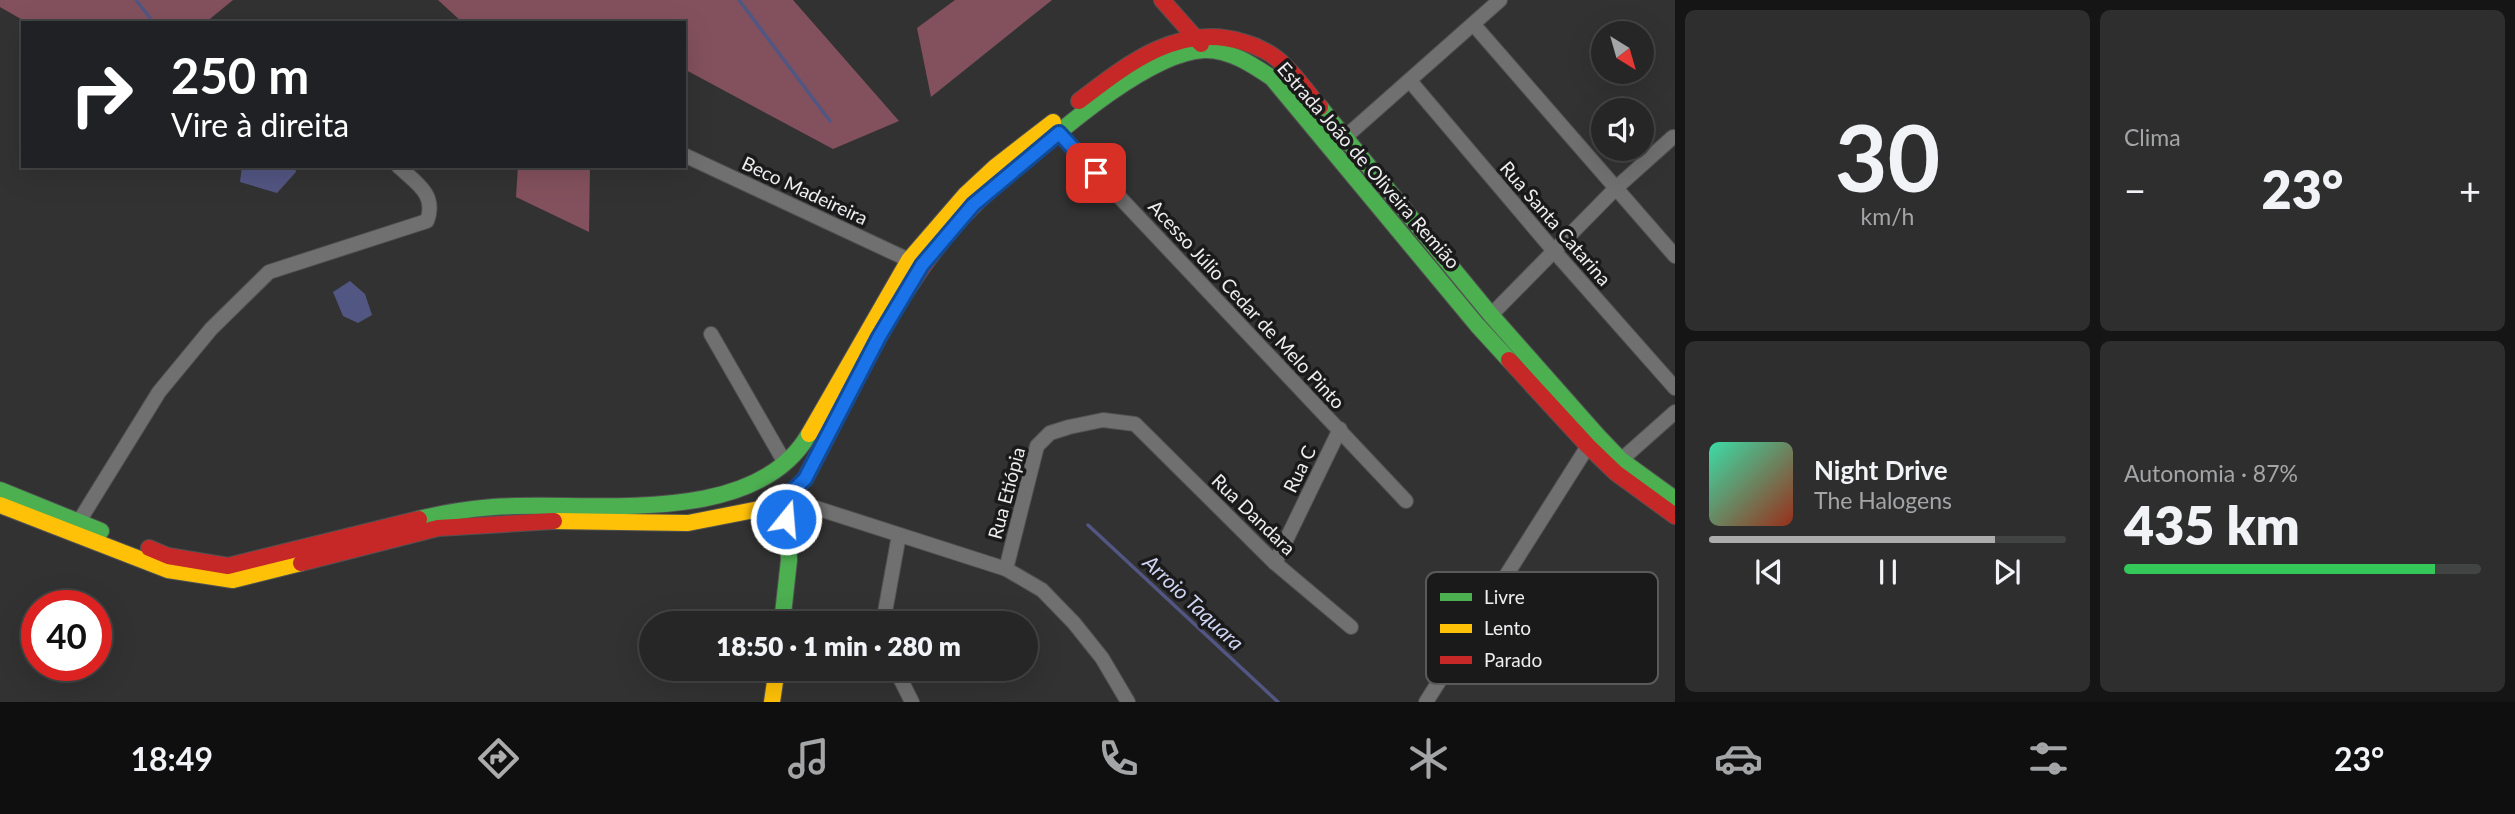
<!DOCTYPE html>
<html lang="pt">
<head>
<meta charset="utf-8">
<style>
	:root { --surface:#262626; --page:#2e2e2e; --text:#f1f3f6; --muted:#a4a5a7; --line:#424343; --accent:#adacad }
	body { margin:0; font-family:Lato,sans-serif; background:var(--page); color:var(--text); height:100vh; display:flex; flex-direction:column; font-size:26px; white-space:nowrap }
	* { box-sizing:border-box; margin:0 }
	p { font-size:23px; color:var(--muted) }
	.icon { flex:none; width:38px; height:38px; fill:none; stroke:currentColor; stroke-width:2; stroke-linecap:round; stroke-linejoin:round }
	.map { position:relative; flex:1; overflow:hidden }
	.side { display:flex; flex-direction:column; gap:10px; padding:10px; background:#151515; width:840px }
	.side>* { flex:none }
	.hud { position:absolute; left:21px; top:21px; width:665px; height:147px; border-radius:0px; box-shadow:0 7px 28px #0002,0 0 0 2px var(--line); background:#202124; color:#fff; overflow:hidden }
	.needle { width:46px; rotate:143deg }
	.buttons { position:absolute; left:1591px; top:21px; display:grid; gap:14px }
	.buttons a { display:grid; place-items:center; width:63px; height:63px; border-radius:50%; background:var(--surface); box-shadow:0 7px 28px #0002,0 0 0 2px var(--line); font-size:35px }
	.speed { position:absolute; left:21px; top:590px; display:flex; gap:14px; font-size:35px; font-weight:700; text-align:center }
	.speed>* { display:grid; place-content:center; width:91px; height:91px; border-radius:50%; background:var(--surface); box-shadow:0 7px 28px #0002,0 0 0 2px var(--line); line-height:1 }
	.speed .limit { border:10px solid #d22; background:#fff; color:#111 }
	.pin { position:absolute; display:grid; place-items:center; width:60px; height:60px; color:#fff; margin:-30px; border-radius:14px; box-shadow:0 4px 10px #0006 }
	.me { position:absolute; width:77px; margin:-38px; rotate:17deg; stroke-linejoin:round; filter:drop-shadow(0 0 5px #0008) }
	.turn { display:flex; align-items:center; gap:24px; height:147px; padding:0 35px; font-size:32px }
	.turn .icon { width:91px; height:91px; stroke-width:2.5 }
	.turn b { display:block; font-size:49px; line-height:60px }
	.big { font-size:52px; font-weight:800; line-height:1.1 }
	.side .widget { flex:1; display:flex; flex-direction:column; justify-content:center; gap:10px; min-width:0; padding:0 24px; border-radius:10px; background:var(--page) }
	.side .dial { align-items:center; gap:0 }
	.dial b { font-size:91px; line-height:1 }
	.song { display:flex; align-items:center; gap:21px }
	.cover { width:84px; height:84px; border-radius:10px; background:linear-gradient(135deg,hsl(160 70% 55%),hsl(10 70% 35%)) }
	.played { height:7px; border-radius:4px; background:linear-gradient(90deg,var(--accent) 80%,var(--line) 80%) }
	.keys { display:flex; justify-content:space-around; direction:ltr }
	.heat { display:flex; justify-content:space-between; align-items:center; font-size:38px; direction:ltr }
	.charge { height:10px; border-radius:5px; background:linear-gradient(90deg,#34c759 87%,var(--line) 0) }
	.side .tiles { flex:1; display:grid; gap:10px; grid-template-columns:repeat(2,1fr) }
	.trip { position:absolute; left:639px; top:611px; width:399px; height:70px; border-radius:35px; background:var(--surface); box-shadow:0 7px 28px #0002,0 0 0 2px var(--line); font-weight:800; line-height:70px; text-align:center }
	.menu { display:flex; height:112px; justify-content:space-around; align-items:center; background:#0f0f0f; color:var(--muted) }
	.menu .icon { width:49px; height:49px }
	.menu .on { color:var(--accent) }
	.menu b { font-size:32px; color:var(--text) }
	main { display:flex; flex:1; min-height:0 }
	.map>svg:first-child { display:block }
	.forest { fill:#83515d }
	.water { fill:#525682 }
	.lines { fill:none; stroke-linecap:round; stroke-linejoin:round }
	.stream { stroke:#525682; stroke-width:3.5 }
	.street-casing { stroke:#515151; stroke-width:16 }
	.fast-casing { stroke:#515151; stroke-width:18 }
	.slow-casing { stroke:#515151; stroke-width:18 }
	.jam-casing { stroke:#515151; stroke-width:18 }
	.street { stroke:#717071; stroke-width:14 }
	.fast { stroke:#4caf50; stroke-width:16 }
	.slow { stroke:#ffc107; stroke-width:16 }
	.jam { stroke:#c62828; stroke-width:16 }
	.route-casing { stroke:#114b97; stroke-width:18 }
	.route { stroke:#1a73e8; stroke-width:12 }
	.labels { text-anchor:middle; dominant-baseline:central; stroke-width:7; stroke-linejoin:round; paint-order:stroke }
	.street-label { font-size:19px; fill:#eeedef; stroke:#1b1a1b }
	.water-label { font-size:21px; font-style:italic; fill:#cfd4f3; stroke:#1b1a1b }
	.key { fill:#1b1a1b; stroke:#5a595b; stroke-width:2 }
	.key-label { font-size:19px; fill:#eeedef }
</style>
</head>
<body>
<main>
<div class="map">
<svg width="1675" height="702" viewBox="0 0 1675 702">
	<rect width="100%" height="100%" fill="#333233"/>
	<!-- forest -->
	<g class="forest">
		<polygon points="0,0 233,0 205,23 28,23 0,7"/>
		<polygon points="438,0 793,0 899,121 833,149 684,69 684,23 597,23 593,21 593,23 463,23"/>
		<polygon points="955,0 1052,0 931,97 917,28"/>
		<polygon points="518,166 590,166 589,232 516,197"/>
	</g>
	<!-- water -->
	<g class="water">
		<polygon points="242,166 295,166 296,172 277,193 240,182"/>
		<polygon points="350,281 365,294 372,315 358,323 343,316 333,292"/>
	</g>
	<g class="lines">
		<!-- stream -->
		<g class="stream">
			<polyline points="136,0 154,23"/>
			<polyline points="739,0 830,121"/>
			<polyline points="1088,525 1278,702"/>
		</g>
		<!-- street casing -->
		<g class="street-casing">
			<g id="street">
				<polyline points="1474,25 1675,256"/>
				<polyline points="1410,81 1554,251 1675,388"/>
				<polyline points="1059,133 1406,501"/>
				<polyline points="1343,139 1500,0"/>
				<polyline points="684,155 909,260"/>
				<polyline points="1491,315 1616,188 1673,137"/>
				<polyline points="711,334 785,463"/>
				<polyline points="1621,460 1675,412"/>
				<polyline points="785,498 1006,569 1042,590 1074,623 1102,658 1128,702"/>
				<path d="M78,523L159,392L211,329L269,272L427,221C437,194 416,183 398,166"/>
				<polyline points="1275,563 1340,429"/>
				<polyline points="1006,569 1037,446 1050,433 1069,427 1103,420 1135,424 1275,563 1351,627"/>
				<polyline points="883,623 899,535"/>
				<polyline points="895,668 912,702"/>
				<polyline points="1426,702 1588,446"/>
			</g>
		</g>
		<!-- fast casing -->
		<g class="fast-casing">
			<g id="fast">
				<polyline points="1320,107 1491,315 1598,436 1621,460 1675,499"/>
				<path d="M996,185C1043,146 1143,53 1204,50C1229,49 1253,65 1272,78L1477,325L1509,360"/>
				<polyline points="0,490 101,531"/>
				<path d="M419,519C443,513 468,509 493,507C586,500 754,530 809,434"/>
				<polyline points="782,623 789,560 785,498"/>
			</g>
		</g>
		<!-- slow casing -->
		<g class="slow-casing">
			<g id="slow">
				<polyline points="809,434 909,260 966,194 995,167 1053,122"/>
				<polyline points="0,505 168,570 233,580 301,563"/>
				<polyline points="554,521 688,523 770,507 785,498 805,479 817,456"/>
				<polyline points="772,702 777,668"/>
			</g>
		</g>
		<!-- jam casing -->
		<g class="jam-casing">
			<g id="jam">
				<polyline points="1162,0 1201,44"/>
				<path d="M1079,101C1127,64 1180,22 1243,42C1258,46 1275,55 1285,66C1298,78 1308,94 1320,107"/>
				<polyline points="1509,360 1588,446 1616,473 1675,516"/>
				<path d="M817,456C867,361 912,256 996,185"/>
				<polyline points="149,548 168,556 228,566 419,519"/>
				<polyline points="301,563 438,528 554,521"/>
			</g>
		</g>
		<!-- street -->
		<use href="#street" class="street"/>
		<!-- fast -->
		<use href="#fast" class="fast"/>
		<!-- slow -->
		<use href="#slow" class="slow"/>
		<!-- jam -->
		<use href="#jam" class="jam"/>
	</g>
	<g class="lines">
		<!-- route casing -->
		<g class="route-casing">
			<polyline id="route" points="786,519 785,498 805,479 879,337 922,265 973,205 1059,133 1096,173"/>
		</g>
		<!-- route -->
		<use href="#route" class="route"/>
	</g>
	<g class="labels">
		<!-- street labels -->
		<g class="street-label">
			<text transform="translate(1369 165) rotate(49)">Estrada João de Oliveira Remião</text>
			<text transform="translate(805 190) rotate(25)">Beco Madeireira</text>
			<text transform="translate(1556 223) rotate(49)">Rua Santa Catarina</text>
			<text transform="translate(1247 304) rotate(47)">Acesso Júlio Cedar de Melo Pinto</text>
			<text transform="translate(1299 469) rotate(-64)">Rua C</text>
			<text transform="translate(1006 493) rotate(-75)">Rua Etiópia</text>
			<text transform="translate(1254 514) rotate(44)">Rua Dandara</text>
		</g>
		<!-- water labels -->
		<g class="water-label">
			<text transform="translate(1194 602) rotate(43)">Arroio Taquara</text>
		</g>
	</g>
	<!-- legend -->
	<rect x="1426" y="572" width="232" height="112" rx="10" class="key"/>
	<rect x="1440" y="593" width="32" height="8" fill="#4caf50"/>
	<rect x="1440" y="624" width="32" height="9" fill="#ffc107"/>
	<rect x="1440" y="656" width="32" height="8" fill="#c62828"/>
	<g class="key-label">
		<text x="1484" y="604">Livre</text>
		<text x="1484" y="635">Lento</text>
		<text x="1484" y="667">Parado</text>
	</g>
</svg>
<div class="buttons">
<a><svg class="needle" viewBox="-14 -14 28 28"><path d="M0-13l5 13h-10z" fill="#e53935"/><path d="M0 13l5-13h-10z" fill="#a4a5a7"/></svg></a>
<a><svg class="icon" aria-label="sound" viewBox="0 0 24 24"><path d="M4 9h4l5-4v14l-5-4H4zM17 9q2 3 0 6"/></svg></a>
</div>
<div class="speed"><div class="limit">40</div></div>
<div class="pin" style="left:1096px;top:173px;background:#d93025"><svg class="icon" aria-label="arrive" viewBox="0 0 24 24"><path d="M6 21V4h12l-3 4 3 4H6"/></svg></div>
<svg class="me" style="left:786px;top:519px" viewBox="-20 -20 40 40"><circle r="17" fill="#1a73e8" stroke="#fff" stroke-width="3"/><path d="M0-11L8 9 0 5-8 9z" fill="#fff"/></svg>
<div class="trip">18:50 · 1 min · 280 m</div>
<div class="hud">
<div class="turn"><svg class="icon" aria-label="right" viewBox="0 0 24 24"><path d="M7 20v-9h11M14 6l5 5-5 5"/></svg><div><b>250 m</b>Vire à direita</div></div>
</div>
</div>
<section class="side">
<div class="tiles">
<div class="widget dial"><b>30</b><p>km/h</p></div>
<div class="widget"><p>Clima</p>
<div class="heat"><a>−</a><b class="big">23°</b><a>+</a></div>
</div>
<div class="widget">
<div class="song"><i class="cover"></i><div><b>Night Drive</b><p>The Halogens</p></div></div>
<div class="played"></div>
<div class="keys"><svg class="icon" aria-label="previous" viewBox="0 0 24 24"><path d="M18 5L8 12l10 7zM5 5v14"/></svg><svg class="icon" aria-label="pause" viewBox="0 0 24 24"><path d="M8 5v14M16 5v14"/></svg><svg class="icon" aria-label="next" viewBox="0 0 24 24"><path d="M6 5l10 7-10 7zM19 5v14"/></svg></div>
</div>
<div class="widget"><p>Autonomia · 87%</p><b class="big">435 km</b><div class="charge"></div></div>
</div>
</section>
</main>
<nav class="menu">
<b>18:49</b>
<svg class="icon on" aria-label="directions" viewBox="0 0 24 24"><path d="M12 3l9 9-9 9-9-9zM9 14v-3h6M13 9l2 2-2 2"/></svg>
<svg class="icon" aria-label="music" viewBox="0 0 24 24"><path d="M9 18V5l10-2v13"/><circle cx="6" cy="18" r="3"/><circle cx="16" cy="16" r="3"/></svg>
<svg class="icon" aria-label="phone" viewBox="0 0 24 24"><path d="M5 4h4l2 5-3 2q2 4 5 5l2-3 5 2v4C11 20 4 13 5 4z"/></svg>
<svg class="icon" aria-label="climate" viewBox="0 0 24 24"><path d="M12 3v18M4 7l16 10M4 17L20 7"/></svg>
<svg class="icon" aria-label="car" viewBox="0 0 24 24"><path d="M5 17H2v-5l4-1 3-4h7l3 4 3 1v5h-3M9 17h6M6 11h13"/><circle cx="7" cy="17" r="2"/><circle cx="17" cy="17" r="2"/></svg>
<svg class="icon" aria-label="filters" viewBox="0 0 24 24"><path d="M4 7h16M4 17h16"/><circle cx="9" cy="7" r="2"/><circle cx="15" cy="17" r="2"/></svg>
<b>23°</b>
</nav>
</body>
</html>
